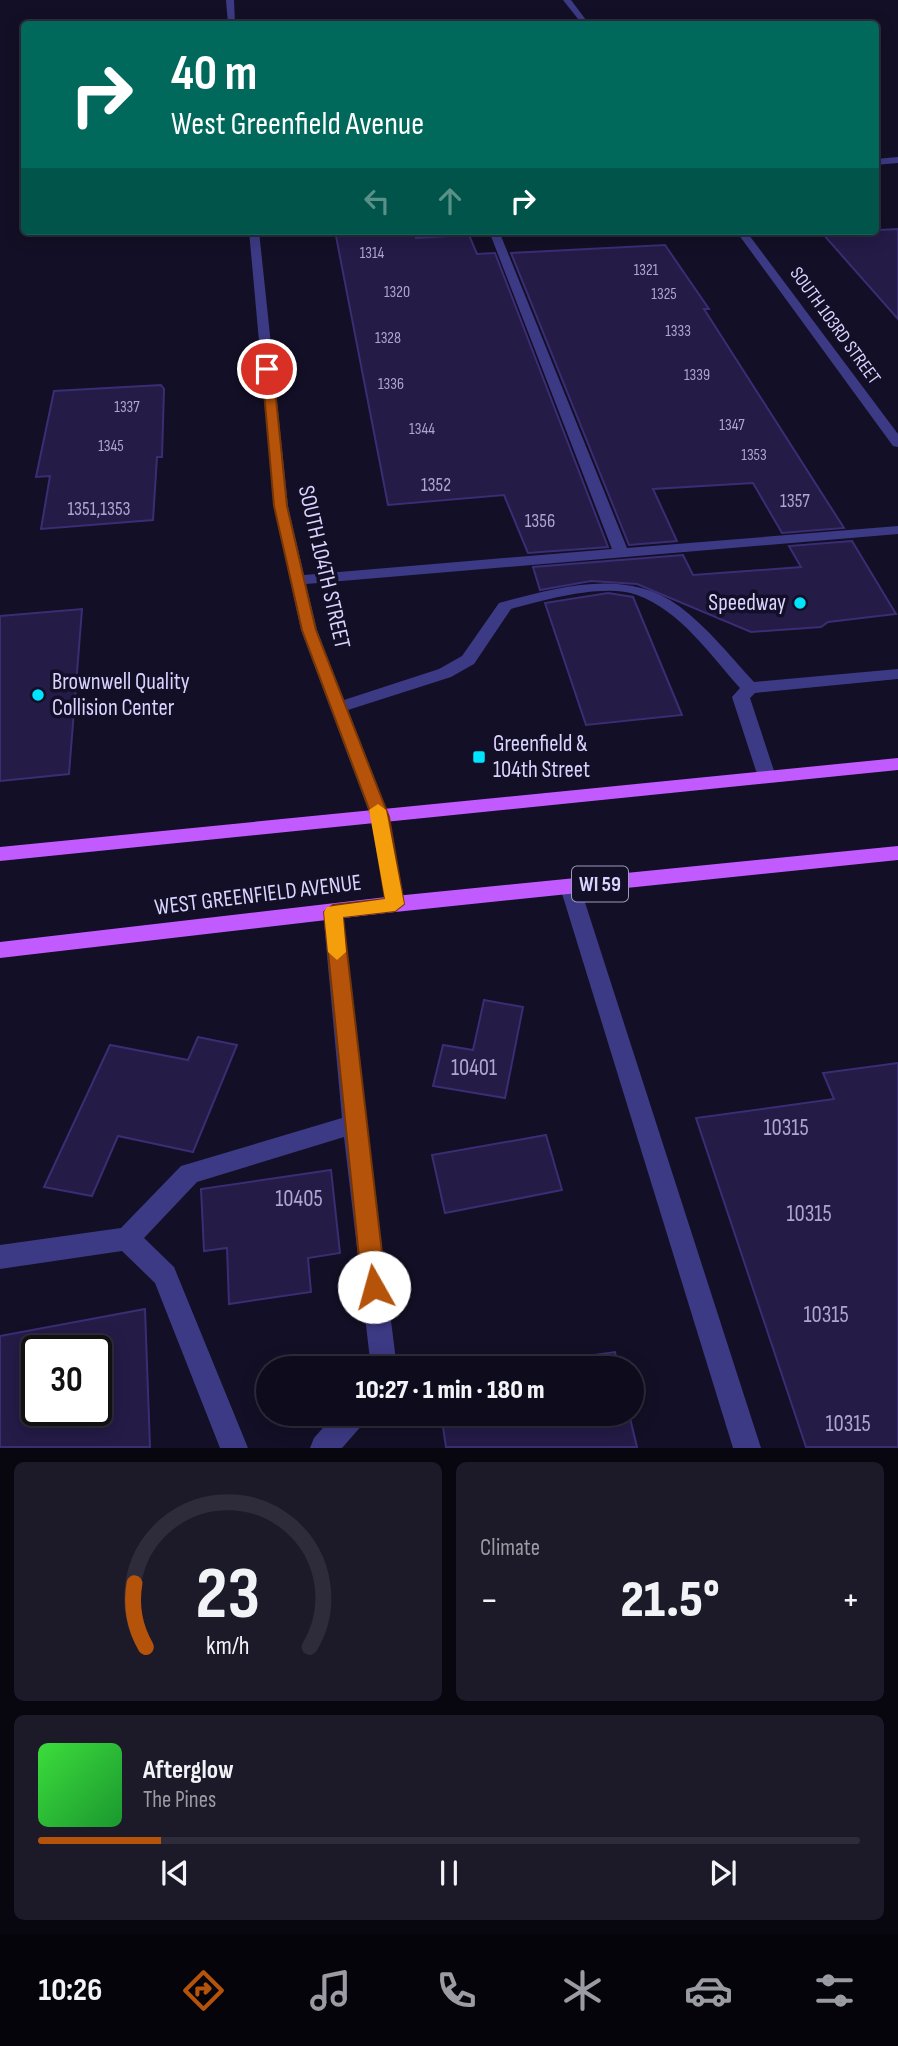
<!DOCTYPE html>
<html lang="en">
<head>
<meta charset="utf-8">
<style>
	:root { --surface:#0e0b1c; --page:#1c1929; --text:#f1f3f6; --muted:#9b9ba3; --line:#2e2b3b; --accent:#b45309 }
	body { margin:0; font-family:"Sofia Sans Condensed",sans-serif; background:var(--page); color:var(--text); height:100vh; display:flex; flex-direction:column; font-size:26px; white-space:nowrap }
	* { box-sizing:border-box; margin:0 }
	p { font-size:23px; color:var(--muted) }
	.icon { flex:none; width:38px; height:38px; fill:none; stroke:currentColor; stroke-width:2; stroke-linecap:round; stroke-linejoin:round }
	.map { position:relative; height:1448px; overflow:hidden }
	.panel { display:flex; flex-direction:column; gap:14px; padding:14px; background:#08060f; flex:1 }
	.panel>* { flex:none }
	.top-card { position:absolute; left:21px; top:21px; width:858px; height:214px; border-radius:7px; box-shadow:0 4px 18px #0003,0 0 0 2px var(--line); background:#00695c; color:#fff; overflow:hidden }
	.speed { position:absolute; left:21px; top:1335px; display:flex; gap:14px; font-size:35px; font-weight:700; text-align:center }
	.speed>* { display:grid; place-content:center; width:91px; height:91px; border-radius:50%; background:var(--surface); box-shadow:0 4px 18px #0003,0 0 0 2px var(--line); line-height:1 }
	.speed .limit { border:4px solid #111; border-radius:10px; background:#fff; color:#111 }
	.pin { position:absolute; display:grid; place-items:center; width:60px; height:60px; color:#fff; margin:-30px; border:4px solid #fff; border-radius:50%; box-shadow:0 2px 7px #0007 }
	.me { position:absolute; width:77px; margin:-38px; rotate:353deg; stroke-linejoin:round; filter:drop-shadow(0 0 5px #0008) }
	.turn { display:flex; align-items:center; gap:24px; height:147px; padding:0 35px; font-size:32px }
	.turn .icon { width:91px; height:91px; stroke-width:2.5 }
	.turn b { display:block; font-size:49px; line-height:60px }
	.lanes { display:flex; align-items:center; height:66px; padding:0 35px; background:#0003; justify-content:center; gap:35px; direction:ltr }
	.lanes .off { opacity:.35 }
	.big { font-size:52px; font-weight:800; line-height:1.1 }
	.panel .tile { flex:1; display:flex; flex-direction:column; justify-content:center; gap:10px; min-width:0; padding:0 24px; border-radius:10px; background:var(--page) }
	.panel .dial { align-items:center; gap:0 }
	.dial svg { height:182px; overflow:visible; fill:none; stroke:var(--line); stroke-width:7; stroke-linecap:round; text-anchor:middle }
	.dial text { fill:var(--text); stroke:none }
	.song { display:flex; align-items:center; gap:21px }
	.cover { width:84px; height:84px; border-radius:10px; background:linear-gradient(135deg,hsl(120 70% 55%),hsl(130 70% 35%)) }
	.played { height:7px; border-radius:4px; background:linear-gradient(90deg,var(--accent) 15%,var(--line) 15%) }
	.keys { display:flex; justify-content:space-around; direction:ltr }
	.heat { display:flex; justify-content:space-between; align-items:center; font-size:38px; direction:ltr }
	.panel .tiles { flex:1; display:grid; gap:14px; grid-template-columns:1fr 1fr }
	.tile:last-child { grid-column:span 2 }
	.trip { position:absolute; left:256px; top:1356px; width:388px; height:70px; border-radius:35px; background:var(--surface); box-shadow:0 4px 18px #0003,0 0 0 2px var(--line); font-weight:800; line-height:70px; text-align:center }
	.menu { display:flex; height:112px; justify-content:space-around; align-items:center; background:#06040b; color:var(--muted) }
	.menu .icon { width:49px; height:49px }
	.menu .selected { color:var(--accent) }
	.menu b { font-size:32px; color:var(--text) }
	.map>svg:first-child { display:block }
	.building { fill:#241b47; stroke:#3b2d73; stroke-width:2; fill-rule:evenodd }
	.lines { fill:none; stroke-linecap:round; stroke-linejoin:round }
	.minor { fill:#3d3a85; fill-rule:evenodd }
	.major { fill:#c25bff; fill-rule:evenodd }
	.route { fill:#b45309; stroke:#753606; stroke-width:2 }
	.slow { fill:#f59e0b }
	.poi-dot { fill:#00e5ff; stroke:#130f26; stroke-width:2.5 }
	.labels { text-anchor:middle; dominant-baseline:central; stroke-width:7; stroke-linejoin:round; paint-order:stroke }
	.far-number-label { font-size:16px; fill:#aca6d1 }
	.far-street-label { font-size:19px; fill:#d9d4ff; stroke:#130f26 }
	.number-label { font-size:19px; fill:#aca6d1 }
	.shield { fill:#130f26; stroke:#9e99be; stroke-width:2 }
	.shield-label { font-size:21px; font-weight:bold; fill:#d9d4ff }
	.street-label { font-size:23px; fill:#d9d4ff; stroke:#130f26 }
	.poi-label { font-size:23px; fill:#d9d4ff; stroke:#130f26; text-anchor:start }
	.near-number-label { font-size:23px; fill:#aca6d1 }
</style>
</head>
<body>
<div class="map">
<svg width="898" height="1448" viewBox="0 0 898 1448">
	<rect width="100%" height="100%" fill="#130f26"/>
	<!-- building -->
	<g class="building">
		<polygon points="898,229 898,319 822,233"/>
		<polygon points="335,231 414,231 416,238 469,235 477,254 495,253 608,547 528,553 504,495 388,505"/>
		<polygon points="665,245 709,309 704,309 844,528 782,533 753,483 653,489 677,541 629,545 511,253"/>
		<polygon points="161,385 164,389 162,457 157,457 153,520 41,529 50,476 36,477 54,391"/>
		<polygon points="852,541 896,614 828,622 821,627 751,632 637,584 591,581 540,590 533,567 683,555 693,575 801,567 789,546"/>
		<polygon points="608,593 633,597 682,715 586,725 545,603"/>
		<polygon points="82,609 69,774 0,781 0,616"/>
		<polygon points="484,1000 523,1007 505,1098 433,1086 443,1045 473,1050"/>
		<polygon points="198,1037 237,1045 193,1152 118,1136 92,1196 44,1187 110,1045 188,1060"/>
		<polygon points="898,1063 898,1447 806,1447 696,1118 834,1099 823,1073"/>
		<polygon points="546,1135 562,1190 445,1213 432,1155"/>
		<polygon points="331,1170 340,1253 308,1258 311,1292 229,1304 227,1248 204,1251 201,1189"/>
		<path d="M145,1309L150,1447H0V1336ZM37,1351H96V1410H37Z"/>
		<polygon points="615,1352 618,1368 500,1368"/>
		<polygon points="441,1414 629,1414 637,1447 446,1447"/>
	</g>
	<g class="lines">
		<!-- minor -->
		<g class="minor">
			<polygon points="226,0 234,0 235,24 228,24"/>
			<polygon points="563,0 571,0 589,24 582,24"/>
			<polygon points="898,157 898,163 875,165 875,159"/>
			<path d="M249,231H259L288,506L304,575L612,549L489,231H499L627,548L898,526V534L306,584L317,630L344,700L439,669L462,656L499,603C558,587 626,567 679,606C708,628 730,656 754,682L898,669V679L755,693L750,698L776,777L767,783L758,777L732,697L740,688C710,655 681,611 637,595C604,583 544,600 511,609L474,664L451,677L348,710L389,817L405,904L402,909L395,912L388,909L371,817L301,630L274,506Z"/>
			<polygon points="736,231 746,231 898,434 898,447 893,446"/>
			<polygon points="570,880 577,882 580,887 761,1448 733,1448 560,887 563,882"/>
			<polygon points="333,904 340,907 343,912 366,1124 397,1368 371,1368 344,1137 197,1182 144,1238 174,1267 248,1448 220,1448 155,1283 122,1251 0,1269 0,1245 121,1228 181,1166 342,1118 323,912 326,907"/>
			<polygon points="335,1414 367,1414 363,1424 342,1448 310,1448 314,1438"/>
		</g>
		<!-- major -->
		<g class="major">
			<polygon points="898,758 898,770 0,861 0,847"/>
			<polygon points="898,846 898,860 395,912 0,958 0,942 395,896"/>
		</g>
	</g>
	<!-- route -->
	<polygon class="route" points="267,365 273,369 287,506 310,605 316,630 389,817 404,904 395,911 343,917 386,1287 382,1295 374,1298 366,1295 362,1287 324,912 333,905 385,899 372,817 302,630 274,506 262,369"/>
	<!-- slow -->
	<polygon class="slow" points="378,804 386,810 404,904 395,911 343,917 346,952 337,960 328,952 324,912 327,907 385,899 369,810"/>
	<!-- markers -->
	<g class="poi-dot">
		<circle cx="800" cy="603" r="7"/>
		<circle cx="38" cy="695" r="7"/>
		<rect x="472" y="750" width="14" height="14" rx="3.5"/>
	</g>
	<g class="labels">
		<!-- far-number labels -->
		<g class="far-number-label">
			<text x="372" y="253">1314</text>
			<text x="646" y="270">1321</text>
			<text x="397" y="292">1320</text>
			<text x="664" y="294">1325</text>
			<text x="678" y="331">1333</text>
			<text x="388" y="338">1328</text>
			<text x="697" y="375">1339</text>
			<text x="391" y="384">1336</text>
			<text x="127" y="407">1337</text>
			<text x="732" y="425">1347</text>
			<text x="422" y="429">1344</text>
			<text x="111" y="446">1345</text>
			<text x="754" y="455">1353</text>
		</g>
		<!-- far-street labels -->
		<g class="far-street-label">
			<text transform="translate(835 326) rotate(54)">SOUTH 103RD STREET</text>
		</g>
		<!-- number labels -->
		<g class="number-label">
			<text x="436" y="485">1352</text>
			<text x="795" y="501">1357</text>
			<text x="99" y="509">1351,1353</text>
			<text x="540" y="521">1356</text>
		</g>
		<!-- shield labels -->
		<rect class="shield" x="572" y="866.5" width="56" height="35" rx="5"/>
		<g class="shield-label">
			<text x="600" y="884">WI 59</text>
		</g>
		<!-- street labels -->
		<g class="street-label">
			<text transform="translate(324 567) rotate(77)">SOUTH 104TH STREET</text>
			<text transform="translate(258 895) rotate(-7)">WEST GREENFIELD AVENUE</text>
		</g>
		<!-- poi labels -->
		<g class="poi-label">
			<text x="786" y="603" text-anchor="end">Speedway</text>
			<text x="52" y="682">Brownwell Quality<tspan x="52" dy="26">Collision Center</tspan></text>
			<text x="493" y="744">Greenfield &amp;<tspan x="493" dy="26">104th Street</tspan></text>
		</g>
		<!-- near-number labels -->
		<g class="near-number-label">
			<text x="474" y="1068">10401</text>
			<text x="786" y="1128">10315</text>
			<text x="299" y="1199">10405</text>
			<text x="809" y="1214">10315</text>
			<text x="826" y="1315">10315</text>
			<text x="848" y="1424">10315</text>
		</g>
	</g>
</svg>
<div class="speed"><div class="limit">30</div></div>
<div class="pin" style="left:267px;top:369px;background:#d93025"><svg class="icon" aria-label="arrive" viewBox="0 0 24 24"><path d="M6 21V4h12l-3 4 3 4H6"/></svg></div>
<svg class="me" style="left:374px;top:1287px" viewBox="-20 -20 40 40"><circle r="19" fill="#fff"/><path d="M0-13L10 11 0 6-10 11z" fill="#b45309"/></svg>
<div class="trip">10:27 · 1 min · 180 m</div>
<div class="top-card">
<div class="turn"><svg class="icon" aria-label="right" viewBox="0 0 24 24"><path d="M7 20v-9h11M14 6l5 5-5 5"/></svg><div><b>40 m</b>West Greenfield Avenue</div></div>
<div class="lanes"><svg class="icon off" aria-label="left" viewBox="0 0 24 24"><path d="M17 20v-9H6M10 6l-5 5 5 5"/></svg><svg class="icon off" aria-label="ahead" viewBox="0 0 24 24"><path d="M12 20V5M6 11l6-6 6 6"/></svg><svg class="icon" aria-label="right" viewBox="0 0 24 24"><path d="M7 20v-9h11M14 6l5 5-5 5"/></svg></div>
</div>
</div>
<section class="panel">
<div class="tiles">
<div class="tile dial"><svg viewBox="0 0 100 80">
<path d="M14 69A42 42 0 1 1 86 69"/>
<path d="M14 69A42 42 0 0 1 9 41" stroke="#b45309"/>
<text x="50" y="56" font-size="32" font-weight="700">23</text>
<text x="50" y="72" font-size="11">km/h</text>
</svg></div>
<div class="tile"><p>Climate</p>
<div class="heat"><a>−</a><b class="big">21.5°</b><a>+</a></div>
</div>
<div class="tile">
<div class="song"><i class="cover"></i><div><b>Afterglow</b><p>The Pines</p></div></div>
<div class="played"></div>
<div class="keys"><svg class="icon" aria-label="previous" viewBox="0 0 24 24"><path d="M18 5L8 12l10 7zM5 5v14"/></svg><svg class="icon" aria-label="pause" viewBox="0 0 24 24"><path d="M8 5v14M16 5v14"/></svg><svg class="icon" aria-label="next" viewBox="0 0 24 24"><path d="M6 5l10 7-10 7zM19 5v14"/></svg></div>
</div>
</div>
</section>
<nav class="menu">
<b>10:26</b>
<svg class="icon selected" aria-label="directions" viewBox="0 0 24 24"><path d="M12 3l9 9-9 9-9-9zM9 14v-3h6M13 9l2 2-2 2"/></svg>
<svg class="icon" aria-label="music" viewBox="0 0 24 24"><path d="M9 18V5l10-2v13"/><circle cx="6" cy="18" r="3"/><circle cx="16" cy="16" r="3"/></svg>
<svg class="icon" aria-label="phone" viewBox="0 0 24 24"><path d="M5 4h4l2 5-3 2q2 4 5 5l2-3 5 2v4C11 20 4 13 5 4z"/></svg>
<svg class="icon" aria-label="climate" viewBox="0 0 24 24"><path d="M12 3v18M4 7l16 10M4 17L20 7"/></svg>
<svg class="icon" aria-label="car" viewBox="0 0 24 24"><path d="M5 17H2v-5l4-1 3-4h7l3 4 3 1v5h-3M9 17h6M6 11h13"/><circle cx="7" cy="17" r="2"/><circle cx="17" cy="17" r="2"/></svg>
<svg class="icon" aria-label="filters" viewBox="0 0 24 24"><path d="M4 7h16M4 17h16"/><circle cx="9" cy="7" r="2"/><circle cx="15" cy="17" r="2"/></svg>
</nav>
</body>
</html>
